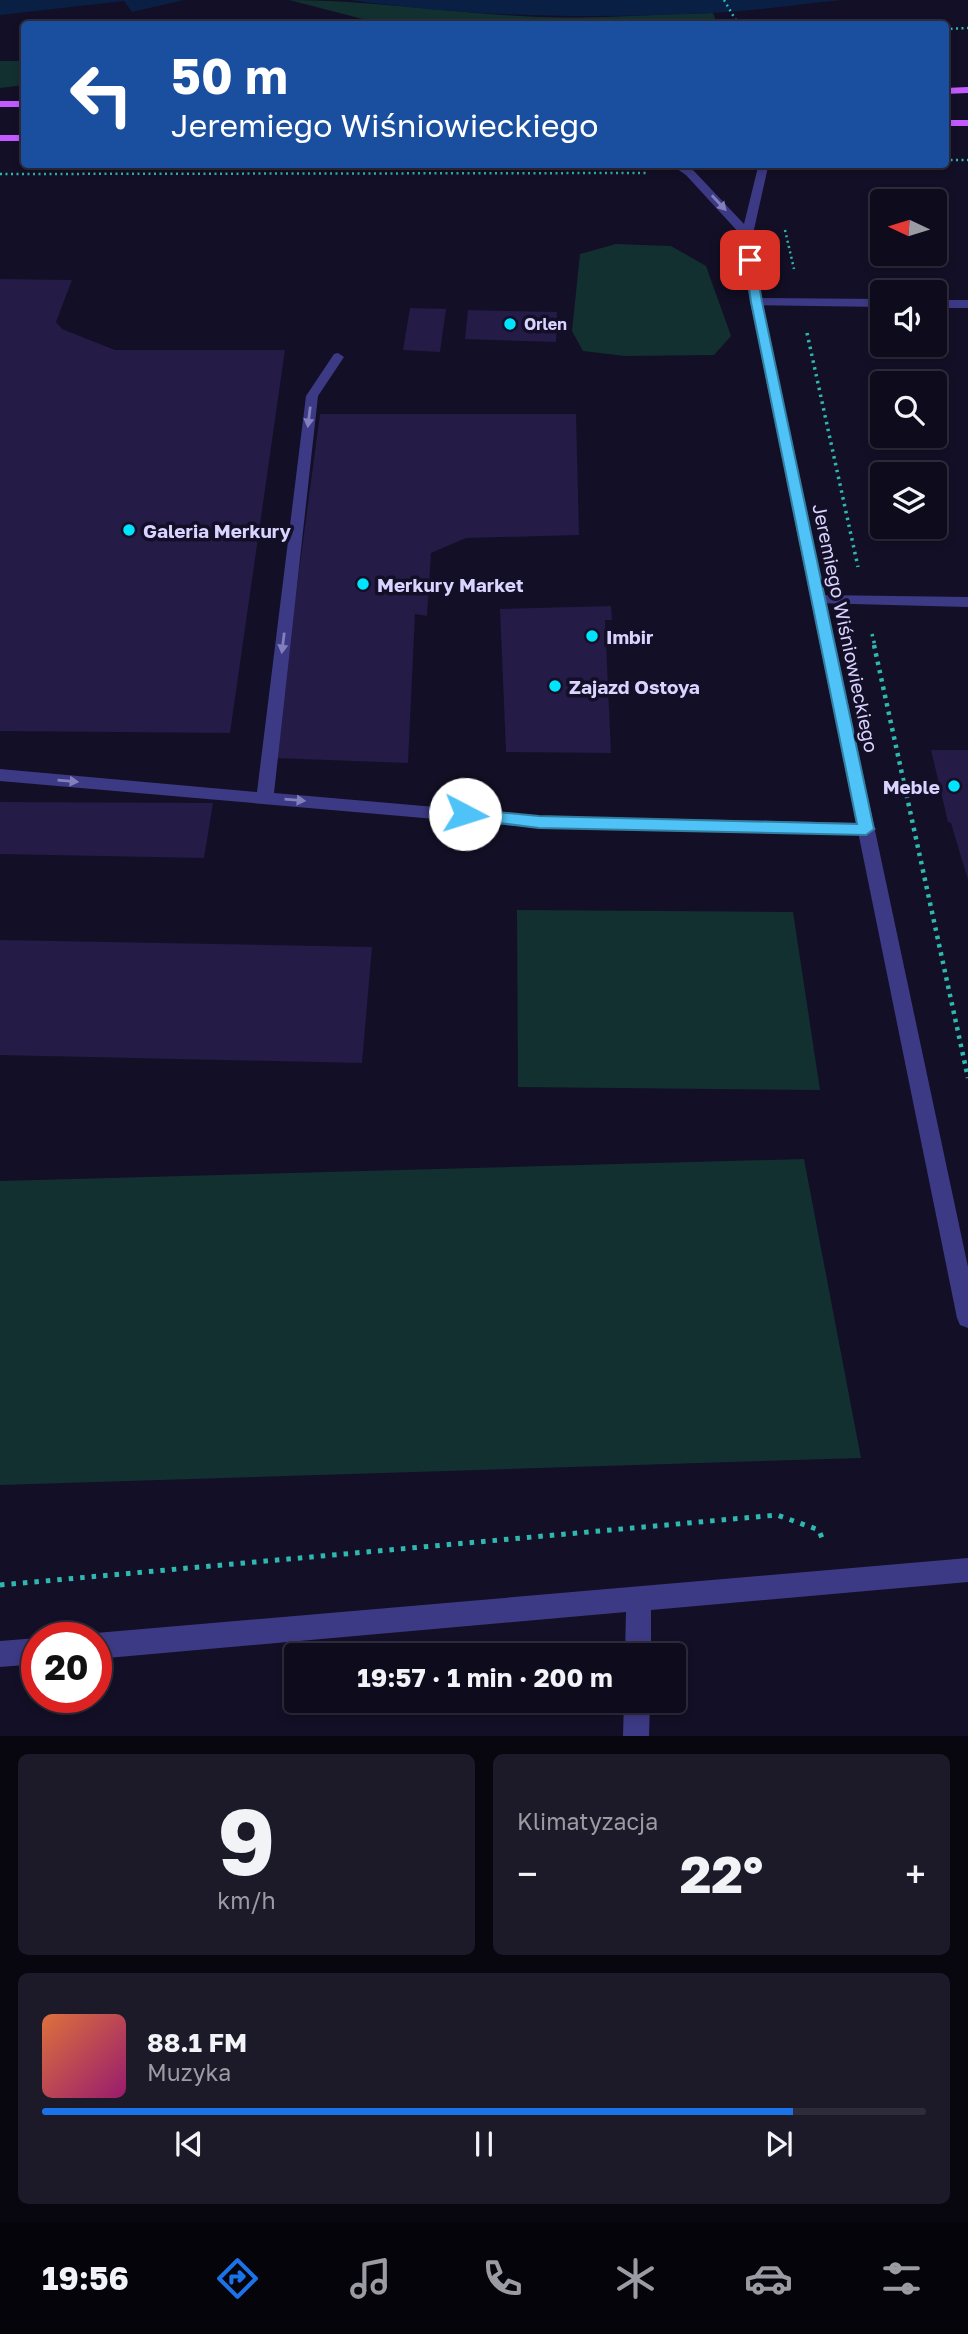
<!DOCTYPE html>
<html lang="pl">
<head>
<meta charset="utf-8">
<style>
	:root { --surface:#0e0b1c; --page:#1c1929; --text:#f1f3f6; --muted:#9b9ba3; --line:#2e2b3b; --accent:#1a73e8 }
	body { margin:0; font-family:"Golos Text",sans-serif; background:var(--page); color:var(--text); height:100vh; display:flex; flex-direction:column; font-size:26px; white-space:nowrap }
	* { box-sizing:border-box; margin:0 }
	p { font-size:23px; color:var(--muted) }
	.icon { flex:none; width:38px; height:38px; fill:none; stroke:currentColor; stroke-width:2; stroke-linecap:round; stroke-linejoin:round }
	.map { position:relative; height:1736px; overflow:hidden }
	.details { display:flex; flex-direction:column; gap:18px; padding:18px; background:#08060f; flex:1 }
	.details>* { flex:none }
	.top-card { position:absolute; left:21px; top:21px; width:928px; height:147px; border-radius:7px; box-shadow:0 4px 10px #0003,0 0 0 2px var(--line); background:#1a4fa0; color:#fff; overflow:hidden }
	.needle { width:46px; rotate:274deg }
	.fabs { position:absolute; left:870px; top:189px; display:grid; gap:14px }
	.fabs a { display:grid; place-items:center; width:77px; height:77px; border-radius:7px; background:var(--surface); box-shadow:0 4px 10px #0003,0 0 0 2px var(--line); font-size:35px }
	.speed { position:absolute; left:21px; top:1622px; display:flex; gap:14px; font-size:35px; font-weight:700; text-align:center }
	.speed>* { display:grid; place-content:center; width:91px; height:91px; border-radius:50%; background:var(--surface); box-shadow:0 4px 10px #0003,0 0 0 2px var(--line); line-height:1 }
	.speed .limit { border:10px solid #d22; background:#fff; color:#111 }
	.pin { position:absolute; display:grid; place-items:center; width:60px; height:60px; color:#fff; margin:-30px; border-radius:14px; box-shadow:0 4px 10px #0006 }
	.me { position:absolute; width:77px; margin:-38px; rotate:95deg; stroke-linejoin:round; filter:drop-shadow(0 0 5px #0008) }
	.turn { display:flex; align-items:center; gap:24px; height:147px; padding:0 35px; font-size:32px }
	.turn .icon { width:91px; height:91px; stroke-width:2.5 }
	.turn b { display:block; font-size:49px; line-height:60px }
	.big { font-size:52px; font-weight:700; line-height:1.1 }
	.details .card { flex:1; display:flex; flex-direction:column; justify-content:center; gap:10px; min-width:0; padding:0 24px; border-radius:10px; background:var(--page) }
	.details .dial { align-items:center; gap:0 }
	.dial b { font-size:91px; line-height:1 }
	.song { display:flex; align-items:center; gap:21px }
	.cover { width:84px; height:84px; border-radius:10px; background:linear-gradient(135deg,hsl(20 70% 55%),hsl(320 70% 35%)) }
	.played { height:7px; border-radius:4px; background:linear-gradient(90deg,var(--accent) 85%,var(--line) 85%) }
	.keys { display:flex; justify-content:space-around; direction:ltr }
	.heat { display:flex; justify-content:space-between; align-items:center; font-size:38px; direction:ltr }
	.details .tiles { flex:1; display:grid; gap:18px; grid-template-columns:1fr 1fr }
	.card:last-child { grid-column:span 2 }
	.trip { position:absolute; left:284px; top:1643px; width:402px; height:70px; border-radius:7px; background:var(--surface); box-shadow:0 4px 10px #0003,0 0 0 2px var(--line); font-weight:700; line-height:70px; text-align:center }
	.tabs { display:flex; height:112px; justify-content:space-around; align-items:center; background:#06040b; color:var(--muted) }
	.tabs .icon { width:49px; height:49px }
	.tabs .selected { color:var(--accent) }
	.tabs b { font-size:32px; color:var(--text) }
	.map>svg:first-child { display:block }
	.green { fill:#12302f }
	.water { fill:#0a1f44 }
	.building { fill:#241b47 }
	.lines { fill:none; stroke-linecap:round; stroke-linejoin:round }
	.path-far3 { stroke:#2fb8b0; stroke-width:2.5; stroke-dasharray:2 3.5; stroke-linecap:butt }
	.path-far2 { stroke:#2fb8b0; stroke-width:3.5; stroke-dasharray:2.5 4.5; stroke-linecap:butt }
	.path-far1 { stroke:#2fb8b0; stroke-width:4.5; stroke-dasharray:3.5 5; stroke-linecap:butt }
	.path { stroke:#2fb8b0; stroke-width:5; stroke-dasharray:4.5 7; stroke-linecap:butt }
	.lane { fill:#3d3a85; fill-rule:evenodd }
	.street { fill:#3d3a85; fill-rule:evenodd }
	.primary { fill:#c25bff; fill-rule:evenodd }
	.oneway { fill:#837fbc }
	.route { fill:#4fc3f7; stroke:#337fa1; stroke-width:2 }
	.poi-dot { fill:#00e5ff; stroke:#130f26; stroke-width:2.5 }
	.labels { text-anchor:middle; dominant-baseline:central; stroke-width:7; stroke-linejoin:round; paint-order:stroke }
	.far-poi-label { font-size:16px; font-weight:bold; fill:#d9d4ff; stroke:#130f26; text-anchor:start }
	.poi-label { font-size:19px; font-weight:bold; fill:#d9d4ff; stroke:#130f26; text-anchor:start }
	.street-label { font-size:19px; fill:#d9d4ff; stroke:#130f26 }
</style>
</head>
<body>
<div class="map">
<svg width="968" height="1736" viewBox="0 0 968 1736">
	<rect width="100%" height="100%" fill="#130f26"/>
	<!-- green -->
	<g class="green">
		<path d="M289,0C373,0 456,14 541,17C598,19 656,14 713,13L717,24H382Z"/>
		<polygon points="0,61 24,61 24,85 0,88"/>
		<polygon points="616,244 671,246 706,266 731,336 714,355 625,356 583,351 572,331 580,254"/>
		<polygon points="517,910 793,912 820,1090 518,1087"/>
		<polygon points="804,1159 861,1458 0,1485 0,1181"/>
	</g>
	<!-- water -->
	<g class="water">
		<polygon points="0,0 184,0 132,12 124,1 0,15"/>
		<path d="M350,0H843C799,4 755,11 711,13C590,19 470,17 350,0Z"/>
	</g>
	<!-- building -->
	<g class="building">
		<polygon points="0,279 72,280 56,322 62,329 115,350 285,350 230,733 0,731"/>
		<polygon points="410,308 446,309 440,352 403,350"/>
		<polygon points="468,310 557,312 556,342 465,339"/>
		<polygon points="320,414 576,414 579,535 466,538 431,553 427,616 415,614 408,763 274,758"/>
		<polygon points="611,606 612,620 605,620 611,753 506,752 500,609"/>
		<polygon points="931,750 968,750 968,880 951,823 948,822"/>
		<polygon points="0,802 213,803 204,858 0,854"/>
		<polygon points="0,940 372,947 362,1063 0,1055"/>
	</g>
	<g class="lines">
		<!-- path-far3 -->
		<g class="path-far3">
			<polyline points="724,0 738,24"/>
			<polyline points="945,29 968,28"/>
			<polyline points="945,160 968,160"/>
			<polyline points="598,164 643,168"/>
			<polyline points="795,166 821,164"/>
			<polyline points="0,174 647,173"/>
			<polyline points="785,230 794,269"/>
		</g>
		<!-- path-far2 -->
		<g class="path-far2">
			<polyline points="807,333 858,567"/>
			<polyline points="872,634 875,646"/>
		</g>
		<!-- path-far1 -->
		<polyline class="path-far1" points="874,645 968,1078"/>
		<!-- path -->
		<polyline class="path" points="0,1585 777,1515 819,1530 823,1541"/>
		<!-- lane -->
		<g class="lane">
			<polygon points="756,298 882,299 882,307 752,305 750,302"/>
			<rect x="934" y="300" width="34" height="8"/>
			<polygon points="338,353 344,357 318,396 274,793 539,816 867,823 873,825 876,829 873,833 539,828 0,781 0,769 257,792 306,396 334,354"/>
			<polygon points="819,595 968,597 968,607 814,603 812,600"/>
			<polygon points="968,1558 968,1582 651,1610 651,1656 625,1656 626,1612 96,1659 96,1638 87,1638 96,1633"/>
			<polygon points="37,1638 37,1664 0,1667 0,1641"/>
			<polygon points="624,1701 650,1701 649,1736 623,1736"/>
		</g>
		<!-- street -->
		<polygon class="street" points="670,164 683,164 694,171 744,224 758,167 760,164 768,167 753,234 759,286 968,1267 968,1328 960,1325 957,1318 747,286 741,235 686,175"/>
		<!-- primary -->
		<g class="primary">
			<polygon points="968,87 968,93 945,94 945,88"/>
			<rect x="0" y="101" width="24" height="6"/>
			<rect x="945" y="120" width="23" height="6"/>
			<rect x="0" y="135" width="24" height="6"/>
		</g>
	</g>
	<!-- one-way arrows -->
	<defs><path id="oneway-solid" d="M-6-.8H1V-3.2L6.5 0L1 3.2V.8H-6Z" transform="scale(1.75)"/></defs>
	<g class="oneway">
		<use href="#oneway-solid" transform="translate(719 203) rotate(47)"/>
		<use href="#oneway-solid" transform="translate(309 417) rotate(97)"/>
		<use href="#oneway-solid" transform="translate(283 643) rotate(97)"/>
		<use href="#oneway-solid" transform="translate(68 781) rotate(5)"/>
		<use href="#oneway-solid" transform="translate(295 800) rotate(5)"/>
	</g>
	<!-- route -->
	<polygon class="route" points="750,257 755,260 762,302 874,829 866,835 539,828 459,818 457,814 465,809 539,816 857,824 751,302 745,260"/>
	<!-- markers -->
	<g class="poi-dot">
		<circle cx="510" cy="324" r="7"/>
		<circle cx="129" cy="530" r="7"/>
		<circle cx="363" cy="584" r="7"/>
		<circle cx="592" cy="636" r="7"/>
		<circle cx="555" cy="686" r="7"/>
		<circle cx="954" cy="786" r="7"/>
	</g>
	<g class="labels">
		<!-- far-poi labels -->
		<g class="far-poi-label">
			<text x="524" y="324">Orlen</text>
		</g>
		<!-- poi labels -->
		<g class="poi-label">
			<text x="143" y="530">Galeria Merkury</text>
			<text x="377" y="584">Merkury Market</text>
			<text x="606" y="636">Imbir</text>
			<text x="569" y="686">Zajazd Ostoya</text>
			<text x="940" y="786" text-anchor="end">Meble</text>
		</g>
		<!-- street labels -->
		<g class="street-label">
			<text transform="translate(846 628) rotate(78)">Jeremiego Wiśniowieckiego</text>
		</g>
	</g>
</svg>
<div class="fabs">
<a><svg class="needle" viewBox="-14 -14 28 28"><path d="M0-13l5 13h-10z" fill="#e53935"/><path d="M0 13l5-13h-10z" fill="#9b9ba3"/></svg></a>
<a><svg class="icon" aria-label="sound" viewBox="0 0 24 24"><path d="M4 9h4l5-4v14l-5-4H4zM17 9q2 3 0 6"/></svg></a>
<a><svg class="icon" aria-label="search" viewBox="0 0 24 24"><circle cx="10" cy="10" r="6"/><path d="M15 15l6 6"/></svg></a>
<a><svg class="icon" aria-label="layers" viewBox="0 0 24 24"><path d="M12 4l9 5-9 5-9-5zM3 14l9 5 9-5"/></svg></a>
</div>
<div class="speed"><div class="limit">20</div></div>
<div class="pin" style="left:750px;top:260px;background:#d93025"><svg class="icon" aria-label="arrive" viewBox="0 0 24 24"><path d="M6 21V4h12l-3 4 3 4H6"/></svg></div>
<svg class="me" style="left:465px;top:814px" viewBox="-20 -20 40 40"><circle r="19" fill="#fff"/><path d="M0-13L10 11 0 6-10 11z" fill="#4fc3f7"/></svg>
<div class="trip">19:57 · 1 min · 200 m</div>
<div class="top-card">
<div class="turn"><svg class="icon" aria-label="left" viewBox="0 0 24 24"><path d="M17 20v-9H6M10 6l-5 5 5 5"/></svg><div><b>50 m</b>Jeremiego Wiśniowieckiego</div></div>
</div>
</div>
<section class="details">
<div class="tiles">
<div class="card dial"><b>9</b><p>km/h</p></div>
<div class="card"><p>Klimatyzacja</p>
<div class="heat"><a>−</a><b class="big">22°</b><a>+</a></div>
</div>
<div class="card">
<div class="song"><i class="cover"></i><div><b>88.1 FM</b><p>Muzyka</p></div></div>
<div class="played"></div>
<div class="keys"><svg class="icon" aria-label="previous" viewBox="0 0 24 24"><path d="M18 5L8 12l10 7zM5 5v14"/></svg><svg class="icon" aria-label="pause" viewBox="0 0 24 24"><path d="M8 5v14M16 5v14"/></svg><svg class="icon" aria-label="next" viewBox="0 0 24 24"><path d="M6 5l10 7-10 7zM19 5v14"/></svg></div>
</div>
</div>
</section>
<nav class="tabs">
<b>19:56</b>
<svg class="icon selected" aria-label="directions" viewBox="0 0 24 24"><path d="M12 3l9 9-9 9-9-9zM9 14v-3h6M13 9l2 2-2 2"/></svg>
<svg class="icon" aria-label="music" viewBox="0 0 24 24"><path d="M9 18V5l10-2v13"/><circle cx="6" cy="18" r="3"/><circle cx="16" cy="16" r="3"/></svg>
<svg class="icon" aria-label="phone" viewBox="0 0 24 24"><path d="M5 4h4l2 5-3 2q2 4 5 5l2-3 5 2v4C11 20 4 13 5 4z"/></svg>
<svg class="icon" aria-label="climate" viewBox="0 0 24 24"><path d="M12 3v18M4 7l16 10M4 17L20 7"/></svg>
<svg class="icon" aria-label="car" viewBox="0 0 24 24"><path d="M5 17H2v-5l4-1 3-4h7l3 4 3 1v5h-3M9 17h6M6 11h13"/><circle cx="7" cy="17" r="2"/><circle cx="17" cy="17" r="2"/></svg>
<svg class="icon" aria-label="filters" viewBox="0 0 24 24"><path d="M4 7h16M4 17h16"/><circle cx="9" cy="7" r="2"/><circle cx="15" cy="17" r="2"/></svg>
</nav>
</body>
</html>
